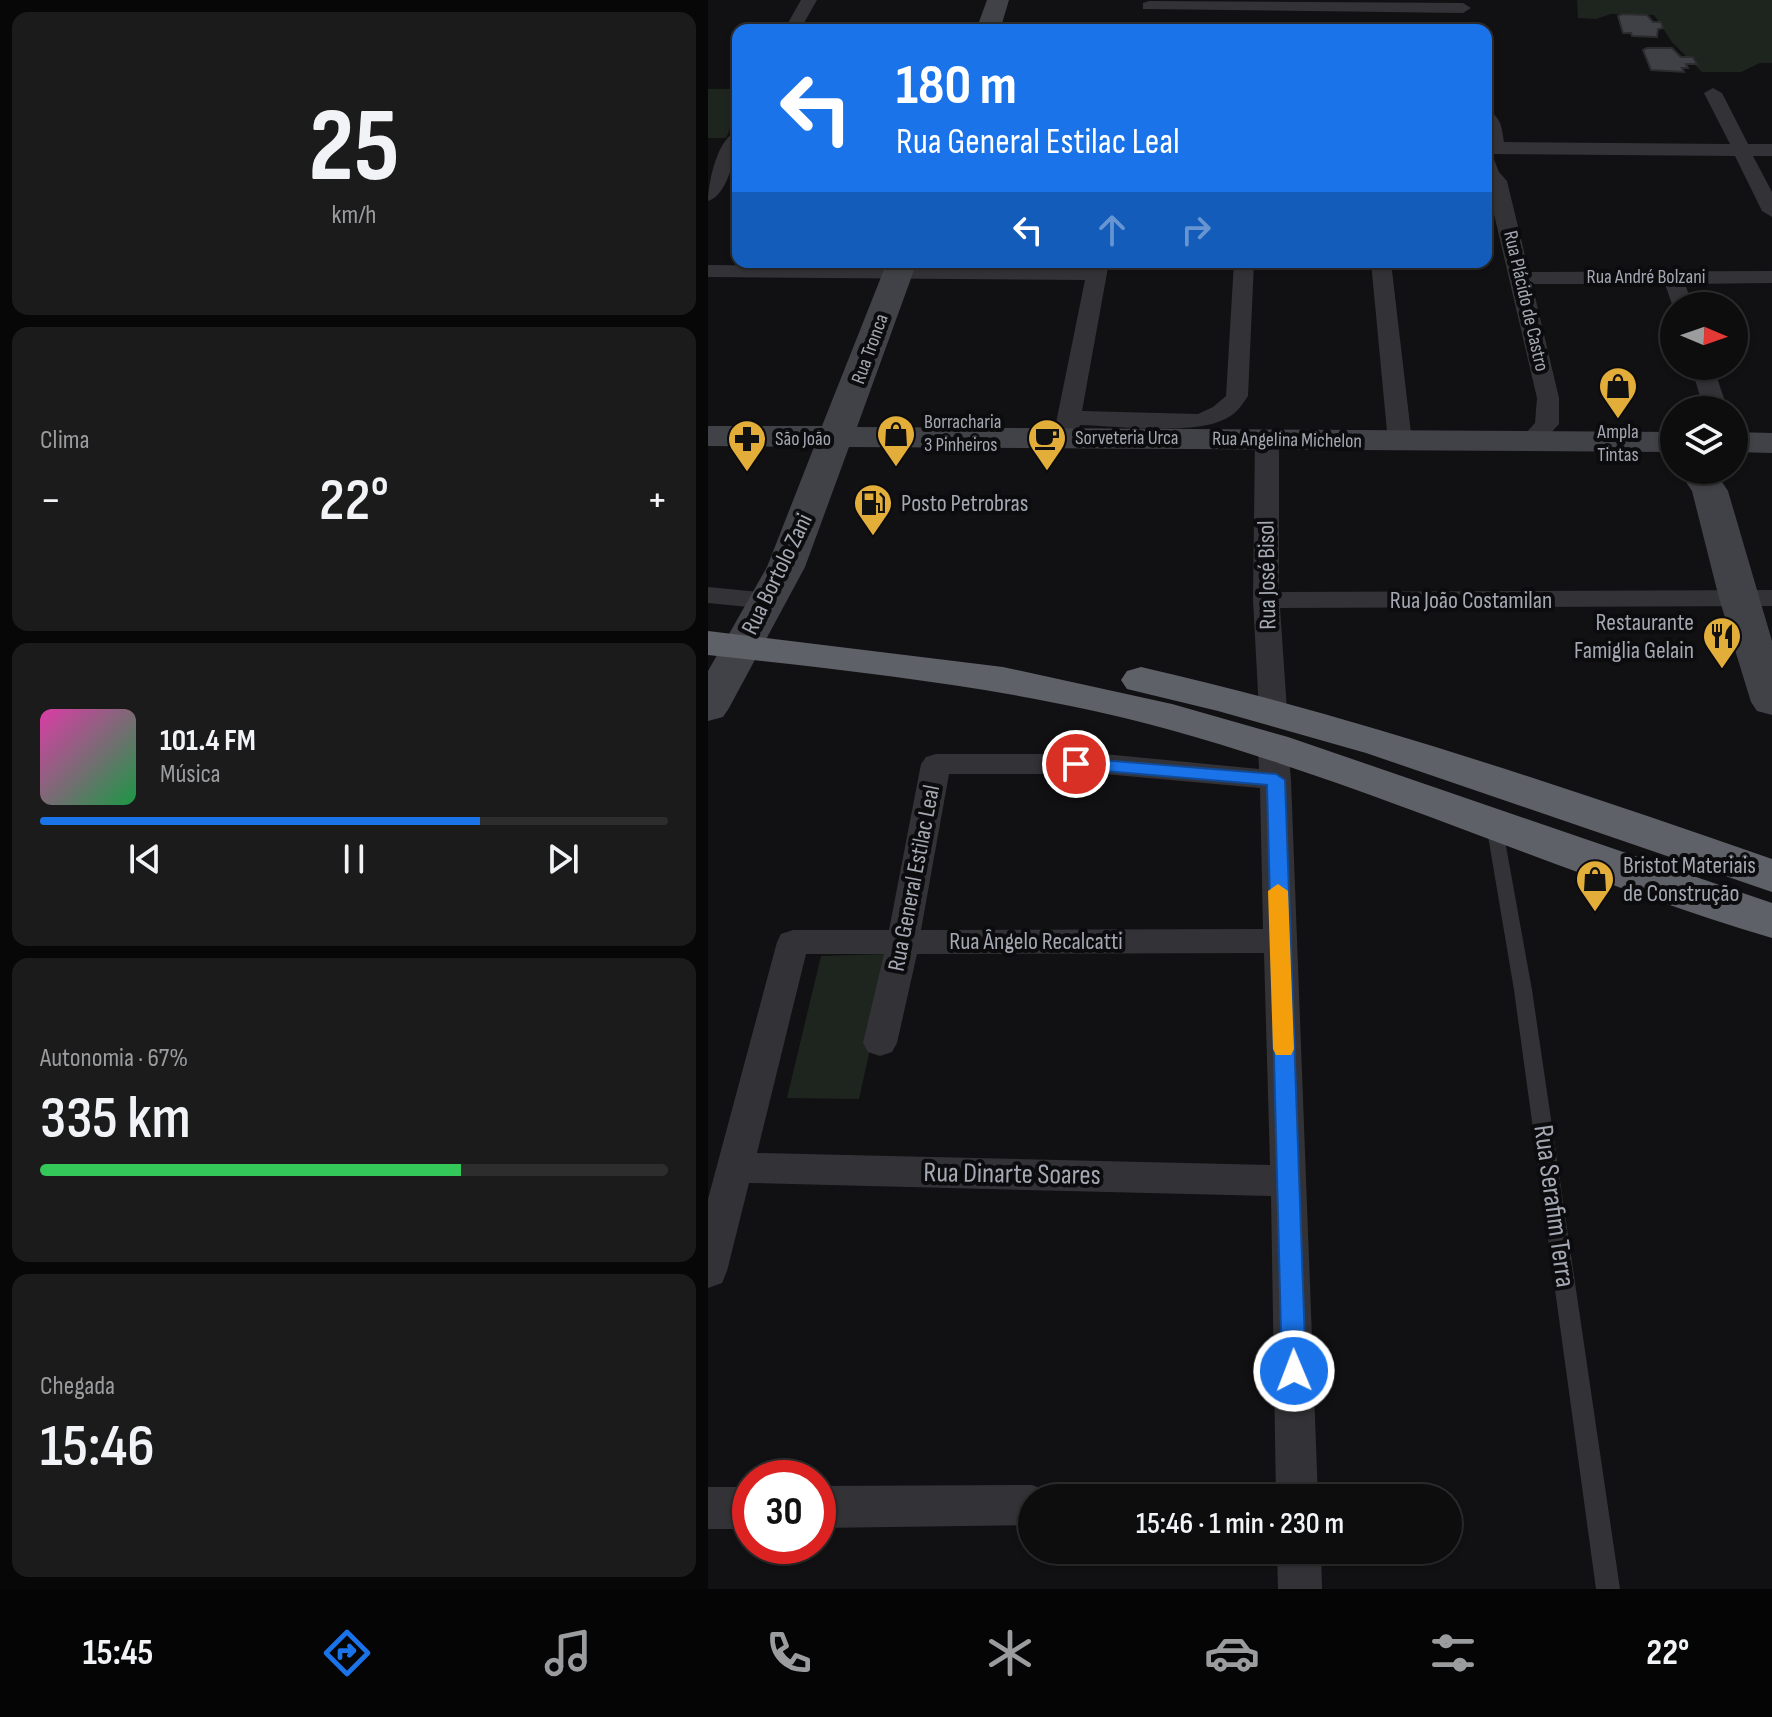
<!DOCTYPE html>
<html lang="pt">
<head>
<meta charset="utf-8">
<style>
	:root { --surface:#0d0d0e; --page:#1b1b1c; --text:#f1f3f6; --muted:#9a9c9e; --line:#2d2d2e; --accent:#1a73e8 }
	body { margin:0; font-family:"Sofia Sans Condensed",sans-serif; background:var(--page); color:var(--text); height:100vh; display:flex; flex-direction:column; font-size:30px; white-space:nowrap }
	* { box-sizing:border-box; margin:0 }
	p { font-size:26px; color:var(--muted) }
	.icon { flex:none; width:44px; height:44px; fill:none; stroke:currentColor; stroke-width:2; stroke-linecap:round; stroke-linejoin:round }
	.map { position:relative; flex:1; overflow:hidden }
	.panel { display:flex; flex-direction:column; gap:12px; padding:12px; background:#070708; width:708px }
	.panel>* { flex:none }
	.hud { position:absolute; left:24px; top:24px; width:760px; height:244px; border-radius:16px; box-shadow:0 2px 6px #0004,0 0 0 2px var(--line); background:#1a73e8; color:#fff; overflow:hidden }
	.needle { width:52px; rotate:92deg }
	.fabs { position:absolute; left:952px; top:292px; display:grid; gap:16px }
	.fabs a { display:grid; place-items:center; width:88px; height:88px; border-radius:50%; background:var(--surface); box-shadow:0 2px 6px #0004,0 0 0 2px var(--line); font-size:40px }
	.speed { position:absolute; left:24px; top:1460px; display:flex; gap:16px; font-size:40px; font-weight:700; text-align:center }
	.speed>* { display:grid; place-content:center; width:104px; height:104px; border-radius:50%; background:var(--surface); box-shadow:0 2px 6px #0004,0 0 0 2px var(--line); line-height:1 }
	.speed .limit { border:12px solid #d22; background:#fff; color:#111 }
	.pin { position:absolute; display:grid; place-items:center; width:68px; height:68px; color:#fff; margin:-34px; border:4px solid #fff; border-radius:50%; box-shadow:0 2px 8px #0007 }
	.me { position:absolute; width:88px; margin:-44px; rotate:359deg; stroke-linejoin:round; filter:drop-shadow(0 0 6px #0008) }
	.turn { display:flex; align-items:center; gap:28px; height:168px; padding:0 32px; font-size:36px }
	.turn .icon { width:104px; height:104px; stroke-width:2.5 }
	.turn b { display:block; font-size:56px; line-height:68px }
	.lanes { display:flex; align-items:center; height:76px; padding:0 32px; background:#0003; justify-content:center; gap:40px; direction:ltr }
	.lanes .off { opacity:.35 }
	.big { font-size:60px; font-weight:600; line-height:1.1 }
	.panel .widget { flex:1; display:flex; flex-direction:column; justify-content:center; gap:12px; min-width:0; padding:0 28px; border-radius:16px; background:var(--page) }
	.panel .dial { align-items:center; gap:0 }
	.dial b { font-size:104px; line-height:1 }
	.song { display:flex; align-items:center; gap:24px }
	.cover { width:96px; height:96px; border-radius:12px; background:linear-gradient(135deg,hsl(320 70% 55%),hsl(140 70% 35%)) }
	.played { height:8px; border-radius:4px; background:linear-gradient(90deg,var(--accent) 70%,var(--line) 70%) }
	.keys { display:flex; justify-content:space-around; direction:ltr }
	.heat { display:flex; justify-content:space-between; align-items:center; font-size:44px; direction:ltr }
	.charge { height:12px; border-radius:6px; background:linear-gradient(90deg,#34c759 67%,var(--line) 0) }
	.trip { position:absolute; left:310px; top:1484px; width:444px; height:80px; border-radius:40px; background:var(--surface); box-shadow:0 2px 6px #0004,0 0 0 2px var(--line); font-weight:600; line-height:80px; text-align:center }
	.menu { display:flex; height:128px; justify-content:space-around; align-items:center; background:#050506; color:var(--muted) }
	.menu .icon { width:56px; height:56px }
	.menu .active { color:var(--accent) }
	.menu b { font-size:36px; color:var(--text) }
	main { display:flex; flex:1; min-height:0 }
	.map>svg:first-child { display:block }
	.green { fill:#1e251f }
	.building { fill:#404146; stroke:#2c2b2e; stroke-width:2 }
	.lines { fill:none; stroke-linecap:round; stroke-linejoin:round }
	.lane { fill:#333337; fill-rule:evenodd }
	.street { fill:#333337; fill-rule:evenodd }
	.secondary { fill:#414247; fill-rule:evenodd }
	.highway { fill:#5f6168; fill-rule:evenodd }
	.route { fill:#1a73e8; stroke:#114b97; stroke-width:2 }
	.slow { fill:#f59e0b }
	.labels { text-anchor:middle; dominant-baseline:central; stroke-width:8; stroke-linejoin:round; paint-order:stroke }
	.far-street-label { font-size:20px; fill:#a4a8b2; stroke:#0c0c0e }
	.far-poi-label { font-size:20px; fill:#a4a8b2; stroke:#0c0c0e; text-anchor:start }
	.poi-label { font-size:24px; fill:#a4a8b2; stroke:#0c0c0e; text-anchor:start }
	.street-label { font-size:24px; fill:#a4a8b2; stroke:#0c0c0e }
	.near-street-label { font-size:28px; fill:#a4a8b2; stroke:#0c0c0e }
</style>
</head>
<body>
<main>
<section class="panel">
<div class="widget dial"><b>25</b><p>km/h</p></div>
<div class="widget"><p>Clima</p>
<div class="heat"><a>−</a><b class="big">22°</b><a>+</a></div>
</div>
<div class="widget">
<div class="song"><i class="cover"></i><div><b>101.4 FM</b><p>Música</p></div></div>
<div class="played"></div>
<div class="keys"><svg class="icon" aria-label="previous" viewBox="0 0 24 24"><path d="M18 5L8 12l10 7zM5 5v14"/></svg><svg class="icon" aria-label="pause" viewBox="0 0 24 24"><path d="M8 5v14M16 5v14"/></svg><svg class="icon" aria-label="next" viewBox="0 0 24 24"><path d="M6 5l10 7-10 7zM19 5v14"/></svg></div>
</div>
<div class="widget"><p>Autonomia · 67%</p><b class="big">335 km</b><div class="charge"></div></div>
<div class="widget"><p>Chegada</p><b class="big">15:46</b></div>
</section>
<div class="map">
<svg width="1064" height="1589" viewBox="0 0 1064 1589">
	<rect width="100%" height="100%" fill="#111113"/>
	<!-- green -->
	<g class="green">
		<polygon points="869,0 1064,0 1064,63 1052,63 1033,72 994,72 964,42 946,15 903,14 888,19 870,18"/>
		<polygon points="0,89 30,89 30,113 18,138 0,138"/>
		<polygon points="183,954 151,1099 79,1098 113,956"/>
	</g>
	<!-- building -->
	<g class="building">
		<polygon points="914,14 939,15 945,22 953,22 955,28 950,29 949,37 924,36 923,33 915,33 910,16"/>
		<polygon points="939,48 964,48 973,57 985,57 989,64 978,64 980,68 974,68 976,72 943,70 935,50"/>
	</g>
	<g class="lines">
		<!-- lane -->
		<polygon class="lane" points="786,818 794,824 824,990 912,1589 888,1589 806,990 778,824"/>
		<!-- street -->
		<g class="street">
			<polygon points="93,0 109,0 92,30 76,30"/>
			<polygon points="441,1 755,3 763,8 755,13 435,9 435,3"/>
			<path d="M1005,88L1014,93L1040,144H1064V156H1045L1064,192V217L1054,211L1027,156L778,154V111C793,114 794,129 796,142L1022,144L996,93Z"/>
			<path d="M30,131C30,149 20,196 0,201C0,182 10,136 30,131Z"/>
			<polygon points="778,155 785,157 791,172 799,181 821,272 1064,271 1064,283 977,284 985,306 966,306 966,310 957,284 824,284 851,398 851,424 829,448 813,448 809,443 827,423 829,398 778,180"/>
			<path d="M381,262H401L374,411L490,414L505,407L518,396L526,262H546L540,396C534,405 529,413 519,418C488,436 410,426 372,425L366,442H350L346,437L349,418L377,280L0,277V265L380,268Z"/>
			<polygon points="663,262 683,262 704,442 700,447 684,447 680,442"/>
			<polygon points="983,366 1005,366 1020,410 996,410"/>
			<polygon points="559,433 567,435 571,440 571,592 1064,590 1064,606 572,608 579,710 575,716 565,719 555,716 551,710 545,600 547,440 551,435"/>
			<polygon points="0,587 60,593 69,595 73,601 69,607 60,609 0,603"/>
			<path d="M565,738L575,740L580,747L583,780L610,1498H568L563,1196L41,1183L19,1271L14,1283L0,1288V1199L69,942L73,934L85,930H181L213,764L218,757L228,754H396L551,769L550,747L555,740ZM241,774H396L552,788L555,929L213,930ZM556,953L562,1165L49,1153L98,954H176L155,1043L160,1052L172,1056L184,1052L189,1043L209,954Z"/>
			<polygon points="324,1485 339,1491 342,1498 324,1498 324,1525 110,1528 110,1486"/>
			<rect x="0" y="1487" width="42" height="42"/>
			<polygon points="569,1550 613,1550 614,1589 570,1589"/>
		</g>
		<!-- secondary -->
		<g class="secondary">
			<polygon points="279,0 301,0 292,30 268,30"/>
			<polygon points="179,262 209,262 149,427 966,432 966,452 141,447 97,567 21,708 15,717 0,721 0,671 59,567 106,447 0,446 0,426 114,426"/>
			<polygon points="1026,432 1064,433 1064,453 1026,452"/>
			<polygon points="970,470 1006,470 1020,491 1064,641 1064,715 1049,711 1043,702 1011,598 984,491"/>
		</g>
		<!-- highway -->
		<g class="highway">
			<path d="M0,631L295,667L464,704L580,737L1064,903V938C860,877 665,786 459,729C309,688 154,672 0,655Z"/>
			<path d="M433,667C648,716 856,787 1064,859V892L658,753L510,711L419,689L413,680L419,671Z"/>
		</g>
	</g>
	<!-- route -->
	<polygon class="route" points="368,758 568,774 577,780 598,1371 595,1379 586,1382 577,1379 574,1371 559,785 362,768 359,764 362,760"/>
	<!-- slow -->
	<polygon class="slow" points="570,884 580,891 586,1049 583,1055 568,1055 565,1049 560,891"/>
	<!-- icons -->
	<defs>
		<g id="shop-pin" transform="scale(2)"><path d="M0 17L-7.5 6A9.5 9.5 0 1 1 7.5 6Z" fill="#e3ad39" stroke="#0c0c0e"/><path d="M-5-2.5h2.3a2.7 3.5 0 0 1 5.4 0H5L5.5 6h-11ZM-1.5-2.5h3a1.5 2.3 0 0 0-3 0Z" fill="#111"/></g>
		<g id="cafe-pin" transform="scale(2)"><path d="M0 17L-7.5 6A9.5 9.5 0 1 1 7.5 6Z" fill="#e3ad39" stroke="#0c0c0e"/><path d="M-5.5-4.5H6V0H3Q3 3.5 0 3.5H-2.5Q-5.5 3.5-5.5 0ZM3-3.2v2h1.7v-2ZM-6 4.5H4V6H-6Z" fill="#111"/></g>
		<g id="pharmacy-pin" transform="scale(2)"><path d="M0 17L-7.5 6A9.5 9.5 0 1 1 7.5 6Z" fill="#e3ad39" stroke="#0c0c0e"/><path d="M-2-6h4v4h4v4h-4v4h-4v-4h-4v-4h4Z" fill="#111"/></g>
		<g id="fuel-pin" transform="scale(2)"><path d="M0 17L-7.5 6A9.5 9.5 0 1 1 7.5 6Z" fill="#e3ad39" stroke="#0c0c0e"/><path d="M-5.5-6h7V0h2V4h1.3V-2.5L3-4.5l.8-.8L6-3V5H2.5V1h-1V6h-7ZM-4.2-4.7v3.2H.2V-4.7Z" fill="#111"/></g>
		<g id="restaurant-pin" transform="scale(2)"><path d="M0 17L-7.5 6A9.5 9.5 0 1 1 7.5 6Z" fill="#e3ad39" stroke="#0c0c0e"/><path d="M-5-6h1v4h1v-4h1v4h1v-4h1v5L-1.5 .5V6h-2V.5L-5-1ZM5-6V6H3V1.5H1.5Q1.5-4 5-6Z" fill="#111"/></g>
	</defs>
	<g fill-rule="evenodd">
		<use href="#shop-pin" x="910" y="386"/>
		<use href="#shop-pin" x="188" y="434"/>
		<use href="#cafe-pin" x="339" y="438"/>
		<use href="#pharmacy-pin" x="39" y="439"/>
		<use href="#fuel-pin" x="165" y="503"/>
		<use href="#restaurant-pin" x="1014" y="636"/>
		<use href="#shop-pin" x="887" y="879"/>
	</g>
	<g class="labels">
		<!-- far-street labels -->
		<g class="far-street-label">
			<text x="938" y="277">Rua André Bolzani</text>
			<text transform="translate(818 301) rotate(77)">Rua Plácido de Castro</text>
			<text transform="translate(162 349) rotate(-70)">Rua Tronca</text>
			<text transform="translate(579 440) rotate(1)">Rua Angelina Michelon</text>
		</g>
		<!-- far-poi labels -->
		<g class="far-poi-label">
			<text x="216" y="422">Borracharia<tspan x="216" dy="23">3 Pinheiros</tspan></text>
			<text x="910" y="432" text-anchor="middle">Ampla<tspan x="910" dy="23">Tintas</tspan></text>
			<text x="367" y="438">Sorveteria Urca</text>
			<text x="67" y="439">São João</text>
		</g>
		<!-- poi labels -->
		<g class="poi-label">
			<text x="193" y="503">Posto Petrobras</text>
			<text x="986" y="622" text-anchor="end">Restaurante<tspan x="986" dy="28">Famiglia Gelain</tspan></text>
			<text x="915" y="865">Bristot Materiais<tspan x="915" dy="28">de Construção</tspan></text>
		</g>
		<!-- street labels -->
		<g class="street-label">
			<text transform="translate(69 574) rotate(-64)">Rua Bortolo Zani</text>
			<text transform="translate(559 575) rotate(-91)">Rua José Bisol</text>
			<text x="763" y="600">Rua João Costamilan</text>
			<text transform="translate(206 878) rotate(-79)">Rua General Estilac Leal</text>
			<text x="328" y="941">Rua Ângelo Recalcatti</text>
		</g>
		<!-- near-street labels -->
		<g class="near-street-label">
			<text transform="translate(304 1174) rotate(1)">Rua Dinarte Soares</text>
			<text transform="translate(846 1206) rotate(82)">Rua Serafim Terra</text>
		</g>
	</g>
</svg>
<div class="fabs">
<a><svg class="needle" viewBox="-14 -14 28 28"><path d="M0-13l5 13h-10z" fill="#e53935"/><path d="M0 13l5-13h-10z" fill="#9a9c9e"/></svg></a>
<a><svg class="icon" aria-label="layers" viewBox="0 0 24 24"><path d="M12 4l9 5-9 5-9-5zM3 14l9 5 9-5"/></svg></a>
</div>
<div class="speed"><div class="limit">30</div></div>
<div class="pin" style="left:368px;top:764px;background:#d93025"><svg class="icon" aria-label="arrive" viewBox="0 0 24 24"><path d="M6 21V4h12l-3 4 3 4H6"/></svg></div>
<svg class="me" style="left:586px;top:1371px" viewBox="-20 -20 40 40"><circle r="17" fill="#1a73e8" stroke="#fff" stroke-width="3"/><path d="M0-11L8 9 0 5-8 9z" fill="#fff"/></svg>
<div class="trip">15:46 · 1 min · 230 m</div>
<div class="hud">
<div class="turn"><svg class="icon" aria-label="left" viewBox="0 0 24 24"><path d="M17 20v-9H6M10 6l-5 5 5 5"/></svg><div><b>180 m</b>Rua General Estilac Leal</div></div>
<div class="lanes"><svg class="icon" aria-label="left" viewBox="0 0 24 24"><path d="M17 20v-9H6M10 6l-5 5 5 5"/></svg><svg class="icon off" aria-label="ahead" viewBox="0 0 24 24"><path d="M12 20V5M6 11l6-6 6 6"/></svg><svg class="icon off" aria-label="right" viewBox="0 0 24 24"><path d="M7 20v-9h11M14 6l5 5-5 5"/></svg></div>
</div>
</div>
</main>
<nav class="menu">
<b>15:45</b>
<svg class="icon active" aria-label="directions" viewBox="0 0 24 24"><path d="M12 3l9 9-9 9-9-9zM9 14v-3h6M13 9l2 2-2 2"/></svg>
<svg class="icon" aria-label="music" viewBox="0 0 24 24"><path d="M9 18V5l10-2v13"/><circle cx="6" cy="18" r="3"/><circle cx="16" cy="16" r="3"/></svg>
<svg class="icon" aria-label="phone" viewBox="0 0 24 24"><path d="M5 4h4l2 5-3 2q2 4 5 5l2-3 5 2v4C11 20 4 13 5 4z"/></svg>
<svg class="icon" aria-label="climate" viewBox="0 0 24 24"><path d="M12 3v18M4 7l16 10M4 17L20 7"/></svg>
<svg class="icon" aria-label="car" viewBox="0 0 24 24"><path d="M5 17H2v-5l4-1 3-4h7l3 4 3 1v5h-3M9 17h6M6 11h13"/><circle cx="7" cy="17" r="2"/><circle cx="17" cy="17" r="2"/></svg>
<svg class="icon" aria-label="filters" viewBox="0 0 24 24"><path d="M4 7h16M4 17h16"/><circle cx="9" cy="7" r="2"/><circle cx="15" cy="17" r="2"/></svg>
<b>22°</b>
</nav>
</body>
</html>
